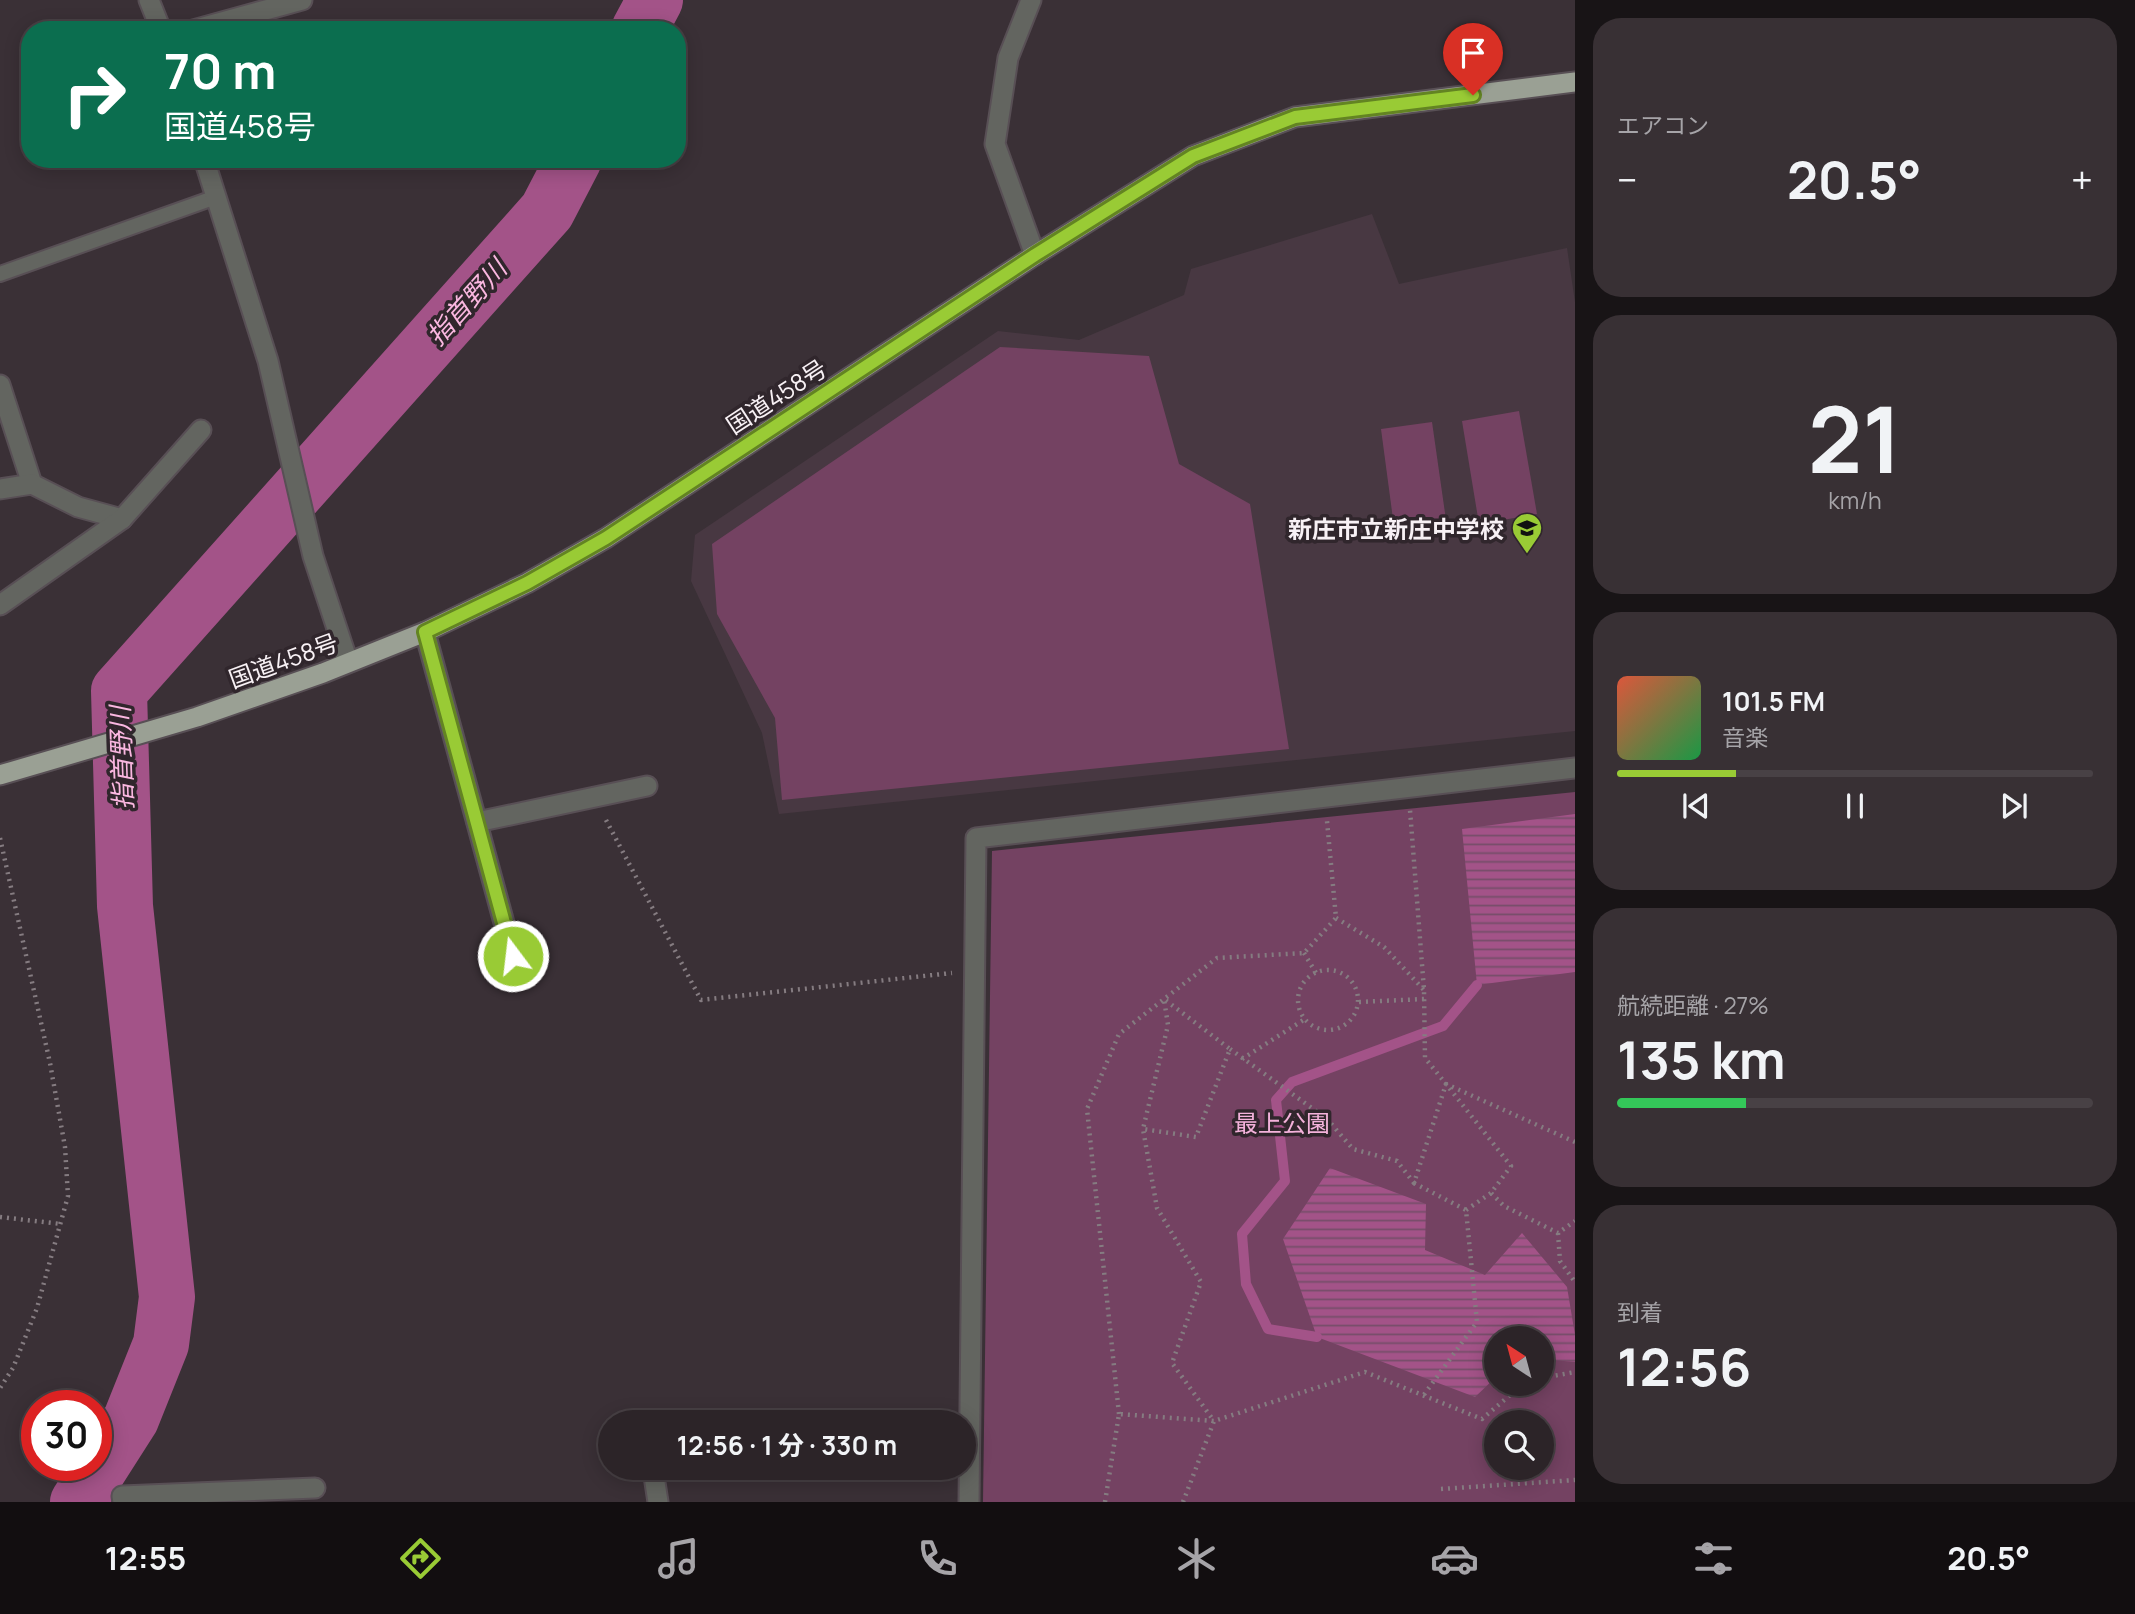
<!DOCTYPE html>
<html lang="ja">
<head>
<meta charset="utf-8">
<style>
	:root { --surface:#2c2428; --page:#383034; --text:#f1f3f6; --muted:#a6a4a8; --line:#484145; --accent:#99cb35 }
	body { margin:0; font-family:Manrope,"Noto Sans JP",sans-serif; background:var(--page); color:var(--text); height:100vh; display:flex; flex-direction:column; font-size:26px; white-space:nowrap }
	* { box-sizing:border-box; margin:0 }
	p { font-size:23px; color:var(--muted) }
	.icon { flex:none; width:38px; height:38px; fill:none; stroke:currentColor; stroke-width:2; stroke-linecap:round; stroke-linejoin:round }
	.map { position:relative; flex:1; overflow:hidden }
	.details { display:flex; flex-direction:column; gap:18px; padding:18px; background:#181416; width:560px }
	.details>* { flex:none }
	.hud { position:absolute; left:21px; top:21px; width:665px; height:147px; border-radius:28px; box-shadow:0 4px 18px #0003,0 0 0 2px var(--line); background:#0b6e4f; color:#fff; overflow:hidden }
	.needle { width:46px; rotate:324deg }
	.buttons { position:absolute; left:1484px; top:1326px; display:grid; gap:14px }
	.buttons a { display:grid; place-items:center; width:70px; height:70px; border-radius:50%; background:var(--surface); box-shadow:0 4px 18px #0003,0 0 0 2px var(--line); font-size:35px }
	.speed { position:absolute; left:21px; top:1390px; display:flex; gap:14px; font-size:35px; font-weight:700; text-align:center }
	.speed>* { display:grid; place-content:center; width:91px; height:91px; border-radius:50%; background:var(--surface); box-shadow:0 4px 18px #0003,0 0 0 2px var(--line); line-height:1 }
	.speed .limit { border:10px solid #d22; background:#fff; color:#111 }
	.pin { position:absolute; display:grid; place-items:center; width:60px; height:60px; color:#fff; margin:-72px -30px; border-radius:50% 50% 50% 0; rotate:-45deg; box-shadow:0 0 7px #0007 }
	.pin .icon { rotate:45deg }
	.me { position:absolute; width:77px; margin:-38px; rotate:345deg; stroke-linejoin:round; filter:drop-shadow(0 0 5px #0008) }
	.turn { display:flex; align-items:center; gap:24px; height:147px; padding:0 28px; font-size:32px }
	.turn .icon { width:91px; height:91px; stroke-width:2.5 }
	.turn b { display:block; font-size:49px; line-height:60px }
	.big { font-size:52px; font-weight:700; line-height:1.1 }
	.details .widget { flex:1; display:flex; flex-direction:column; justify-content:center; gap:10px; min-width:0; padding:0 24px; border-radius:28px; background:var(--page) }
	.details .dial { align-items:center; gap:0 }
	.dial b { font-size:91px; line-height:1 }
	.song { display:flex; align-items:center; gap:21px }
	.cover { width:84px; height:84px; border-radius:10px; background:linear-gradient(135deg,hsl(10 70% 55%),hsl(140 70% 35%)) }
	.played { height:7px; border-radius:4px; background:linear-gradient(90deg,var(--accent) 25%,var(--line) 25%) }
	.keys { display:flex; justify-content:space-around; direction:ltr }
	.heat { display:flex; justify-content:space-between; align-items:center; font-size:38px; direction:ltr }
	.charge { height:10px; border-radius:5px; background:linear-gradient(90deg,#34c759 27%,var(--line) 0) }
	.trip { position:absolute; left:598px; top:1410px; width:378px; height:70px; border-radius:35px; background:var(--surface); box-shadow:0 4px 18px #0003,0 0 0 2px var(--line); font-weight:700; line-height:70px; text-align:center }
	.tabs { display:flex; height:112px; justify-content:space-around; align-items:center; background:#120e10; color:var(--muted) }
	.tabs .icon { width:49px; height:49px }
	.tabs .current { color:var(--accent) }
	.tabs b { font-size:32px; color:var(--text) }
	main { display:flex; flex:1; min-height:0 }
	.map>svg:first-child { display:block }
	.built { fill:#483842 }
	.park { fill:#744262; fill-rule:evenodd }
	.water { fill:url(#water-rules) }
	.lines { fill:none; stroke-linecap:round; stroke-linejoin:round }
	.stream { stroke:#a35388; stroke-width:10 }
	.river { stroke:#a35388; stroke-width:56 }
	.service-casing { stroke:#584f55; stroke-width:18 }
	.minor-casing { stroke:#584f55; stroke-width:23 }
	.tertiary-casing { stroke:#584f55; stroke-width:23 }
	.trunk-casing { stroke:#584f55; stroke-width:23 }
	.path { stroke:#857c81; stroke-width:4.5; stroke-dasharray:2 5; stroke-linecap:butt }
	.service { stroke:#636560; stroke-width:14 }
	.minor { stroke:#636560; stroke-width:19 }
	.tertiary { stroke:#636560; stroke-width:19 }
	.trunk { stroke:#9aa094; stroke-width:19 }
	.route-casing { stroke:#638422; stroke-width:18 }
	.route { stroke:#99cb35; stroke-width:12 }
	.labels { text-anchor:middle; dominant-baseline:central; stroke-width:7; stroke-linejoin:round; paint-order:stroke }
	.street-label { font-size:24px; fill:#f8f1f5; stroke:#30262c }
	.poi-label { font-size:24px; font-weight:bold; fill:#f8f1f5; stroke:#30262c; text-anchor:end }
	.park-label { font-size:24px; fill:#f4b2db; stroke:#30262c }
	.water-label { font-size:26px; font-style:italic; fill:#fab7e0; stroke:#30262c }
</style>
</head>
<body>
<main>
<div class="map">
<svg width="1575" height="1502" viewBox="0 0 1575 1502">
	<defs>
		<pattern id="water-rules" width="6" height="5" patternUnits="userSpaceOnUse" patternTransform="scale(1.75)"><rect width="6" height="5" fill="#a35388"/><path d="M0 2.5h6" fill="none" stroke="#764e69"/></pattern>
	</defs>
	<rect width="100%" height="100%" fill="#3a3036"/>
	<!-- built -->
	<polygon class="built" points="1372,214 1399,284 1567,248 1575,302 1575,731 779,814 762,733 691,581 695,535 998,331 1079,340 1184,295 1191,269"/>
	<!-- park -->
	<g class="park">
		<polygon points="1000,347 1149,356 1179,464 1250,504 1289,749 782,800 775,718 717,614 712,544"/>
		<polygon points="1519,411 1537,514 1479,524 1462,421"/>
		<polygon points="1432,422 1447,527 1395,534 1381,429"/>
		<path d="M1575,792V1502H983L992,851ZM1496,1339H1542V1384H1496ZM1496,1423H1542V1468H1496Z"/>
	</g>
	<!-- water -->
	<g class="water">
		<polygon points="1575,814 1575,972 1477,985 1462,829"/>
		<polygon points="1330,1168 1426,1204 1425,1250 1485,1275 1522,1233 1567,1287 1575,1335 1575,1362 1542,1359 1542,1339 1496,1339 1496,1377 1475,1397 1317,1337 1283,1239"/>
	</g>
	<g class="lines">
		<!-- stream -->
		<polyline class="stream" points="1317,1337 1268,1329 1246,1284 1242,1234 1285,1181 1276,1100 1292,1082 1443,1026 1477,985"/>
		<!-- river -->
		<g class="river">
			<polyline points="639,30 655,0"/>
			<polyline points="78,1502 131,1419 161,1344 167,1297 125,906 119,691 547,211 574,159"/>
		</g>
		<!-- service casing -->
		<g class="service-casing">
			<polyline id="service" points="0,274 216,197"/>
		</g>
		<!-- minor casing -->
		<g class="minor-casing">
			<g id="minor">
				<polyline points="1031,0 1008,58 995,144 1035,255"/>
				<polyline points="193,30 302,0"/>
				<polyline points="0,385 32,484"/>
				<polyline points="0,489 32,484 78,507 122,519"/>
				<polyline points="0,605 122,519 201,430"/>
				<polyline points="425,632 513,956"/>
				<polyline points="477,822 647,786"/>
				<polyline points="654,1476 658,1502"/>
				<polyline points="123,1502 122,1496 315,1488"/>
				<polyline points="969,1502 976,838 1575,768"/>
			</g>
		</g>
		<!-- tertiary casing -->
		<g class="tertiary-casing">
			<g id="tertiary">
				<polyline points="149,0 161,30"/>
				<polyline points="204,159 268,361 313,556 348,662"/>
			</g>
		</g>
		<!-- trunk casing -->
		<g class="trunk-casing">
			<polyline id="trunk" points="0,775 197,717 323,673 425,632 527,583 606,538 1035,255 1193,156 1295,117 1575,82"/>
		</g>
		<!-- path -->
		<g class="path">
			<polyline points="606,820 701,1000 952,973"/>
			<polyline points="0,838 50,1063 65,1147 68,1196 37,1308 13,1368 0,1388"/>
			<polyline points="1336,918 1384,947 1424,990"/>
			<polyline points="1304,953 1316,973"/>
			<circle cx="1328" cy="1000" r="30"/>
			<polyline points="1359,1002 1424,999"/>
			<polyline points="1230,1049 1327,1119 1353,1149 1397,1161 1414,1183 1446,1084 1425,1058 1424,990 1410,810"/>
			<polyline points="1242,1059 1305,1019"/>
			<polyline points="1575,1142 1446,1084 1511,1166 1491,1193 1504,1206 1558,1233 1575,1221"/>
			<polyline points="1414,1183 1466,1210 1477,1322 1423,1396"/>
			<polyline points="1466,1210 1491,1193"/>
			<polyline points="0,1217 61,1224"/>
			<polyline points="1558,1233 1560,1261 1575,1282"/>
			<polyline points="1542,1378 1575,1372"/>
			<polyline points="1119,1414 1087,1109 1119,1034 1217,958 1304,953 1336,918 1327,821"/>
			<polyline points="1441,1489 1575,1480"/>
			<polyline points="1105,1502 1119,1414 1214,1421 1172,1363 1201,1282 1157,1208 1143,1129 1168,1025 1164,999 1230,1049 1196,1137 1143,1129"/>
			<polyline points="1183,1502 1214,1421 1365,1372 1482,1419 1523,1384"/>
		</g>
		<!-- service -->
		<use href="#service" class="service"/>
		<!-- minor -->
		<use href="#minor" class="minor"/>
		<!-- tertiary -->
		<use href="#tertiary" class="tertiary"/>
		<!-- trunk -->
		<use href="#trunk" class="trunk"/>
	</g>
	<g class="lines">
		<!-- route casing -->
		<g class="route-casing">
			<polyline id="route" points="513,956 425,632 527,583 606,538 1035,255 1193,156 1295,117 1473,95"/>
		</g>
		<!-- route -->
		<use href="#route" class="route"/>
	</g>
	<!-- icons -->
	<defs>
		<g id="school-pin" transform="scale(1.575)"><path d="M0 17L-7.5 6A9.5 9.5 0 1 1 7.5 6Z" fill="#99cb35" stroke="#30262c"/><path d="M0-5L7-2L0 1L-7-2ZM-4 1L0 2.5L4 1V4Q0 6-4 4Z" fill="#111"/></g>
	</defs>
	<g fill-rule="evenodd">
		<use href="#school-pin" x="1527" y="528"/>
	</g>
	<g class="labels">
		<!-- street labels -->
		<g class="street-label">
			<text transform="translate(776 396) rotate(-33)">国道458号</text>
			<text transform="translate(283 660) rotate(-20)">国道458号</text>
		</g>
		<!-- poi labels -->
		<g class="poi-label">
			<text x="1504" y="528">新庄市立新庄中学校</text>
		</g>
		<!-- park labels -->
		<g class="park-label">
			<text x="1282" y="1122">最上公園</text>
		</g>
		<!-- water labels -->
		<g class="water-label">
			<text transform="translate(466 302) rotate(-48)">指首野川</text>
			<text transform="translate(121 758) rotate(-92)">指首野川</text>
		</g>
	</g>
</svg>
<div class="buttons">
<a><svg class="needle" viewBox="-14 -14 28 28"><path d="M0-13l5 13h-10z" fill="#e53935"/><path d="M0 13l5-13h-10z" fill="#a6a4a8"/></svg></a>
<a><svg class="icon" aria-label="search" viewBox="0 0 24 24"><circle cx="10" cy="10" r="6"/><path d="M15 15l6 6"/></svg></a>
</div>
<div class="speed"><div class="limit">30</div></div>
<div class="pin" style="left:1473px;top:95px;background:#d93025"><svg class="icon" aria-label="arrive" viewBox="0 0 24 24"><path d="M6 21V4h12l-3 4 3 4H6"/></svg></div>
<svg class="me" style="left:513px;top:956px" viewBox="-20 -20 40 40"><circle r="17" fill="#99cb35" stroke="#fff" stroke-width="3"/><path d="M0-11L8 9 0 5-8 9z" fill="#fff"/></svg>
<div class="trip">12:56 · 1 分 · 330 m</div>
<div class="hud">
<div class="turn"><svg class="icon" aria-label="right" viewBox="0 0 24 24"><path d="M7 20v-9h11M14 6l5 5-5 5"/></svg><div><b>70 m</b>国道458号</div></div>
</div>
</div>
<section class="details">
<div class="widget"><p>エアコン</p>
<div class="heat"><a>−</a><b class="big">20.5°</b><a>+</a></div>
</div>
<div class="widget dial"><b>21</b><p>km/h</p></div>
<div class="widget">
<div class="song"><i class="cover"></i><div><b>101.5 FM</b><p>音楽</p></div></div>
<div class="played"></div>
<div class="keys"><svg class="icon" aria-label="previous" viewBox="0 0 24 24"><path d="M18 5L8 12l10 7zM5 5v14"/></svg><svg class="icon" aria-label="pause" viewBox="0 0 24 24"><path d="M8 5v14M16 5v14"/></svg><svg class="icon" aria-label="next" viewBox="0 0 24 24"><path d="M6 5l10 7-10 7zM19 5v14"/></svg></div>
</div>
<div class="widget"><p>航続距離 · 27%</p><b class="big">135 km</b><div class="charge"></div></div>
<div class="widget"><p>到着</p><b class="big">12:56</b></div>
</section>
</main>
<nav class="tabs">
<b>12:55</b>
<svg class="icon current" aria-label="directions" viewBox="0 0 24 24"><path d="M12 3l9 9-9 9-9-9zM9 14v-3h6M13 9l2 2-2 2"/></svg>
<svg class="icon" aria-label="music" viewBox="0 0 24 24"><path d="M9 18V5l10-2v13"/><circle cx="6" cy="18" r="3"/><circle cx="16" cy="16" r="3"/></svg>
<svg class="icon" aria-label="phone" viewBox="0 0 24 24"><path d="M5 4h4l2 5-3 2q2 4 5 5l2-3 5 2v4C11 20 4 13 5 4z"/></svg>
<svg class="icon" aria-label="climate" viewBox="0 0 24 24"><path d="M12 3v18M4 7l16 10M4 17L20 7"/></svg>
<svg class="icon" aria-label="car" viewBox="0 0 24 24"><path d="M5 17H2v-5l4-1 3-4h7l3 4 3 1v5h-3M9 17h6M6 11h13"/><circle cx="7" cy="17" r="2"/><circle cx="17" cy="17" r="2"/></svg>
<svg class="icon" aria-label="filters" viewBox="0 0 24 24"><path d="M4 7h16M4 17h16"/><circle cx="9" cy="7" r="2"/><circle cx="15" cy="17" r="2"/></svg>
<b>20.5°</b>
</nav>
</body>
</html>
